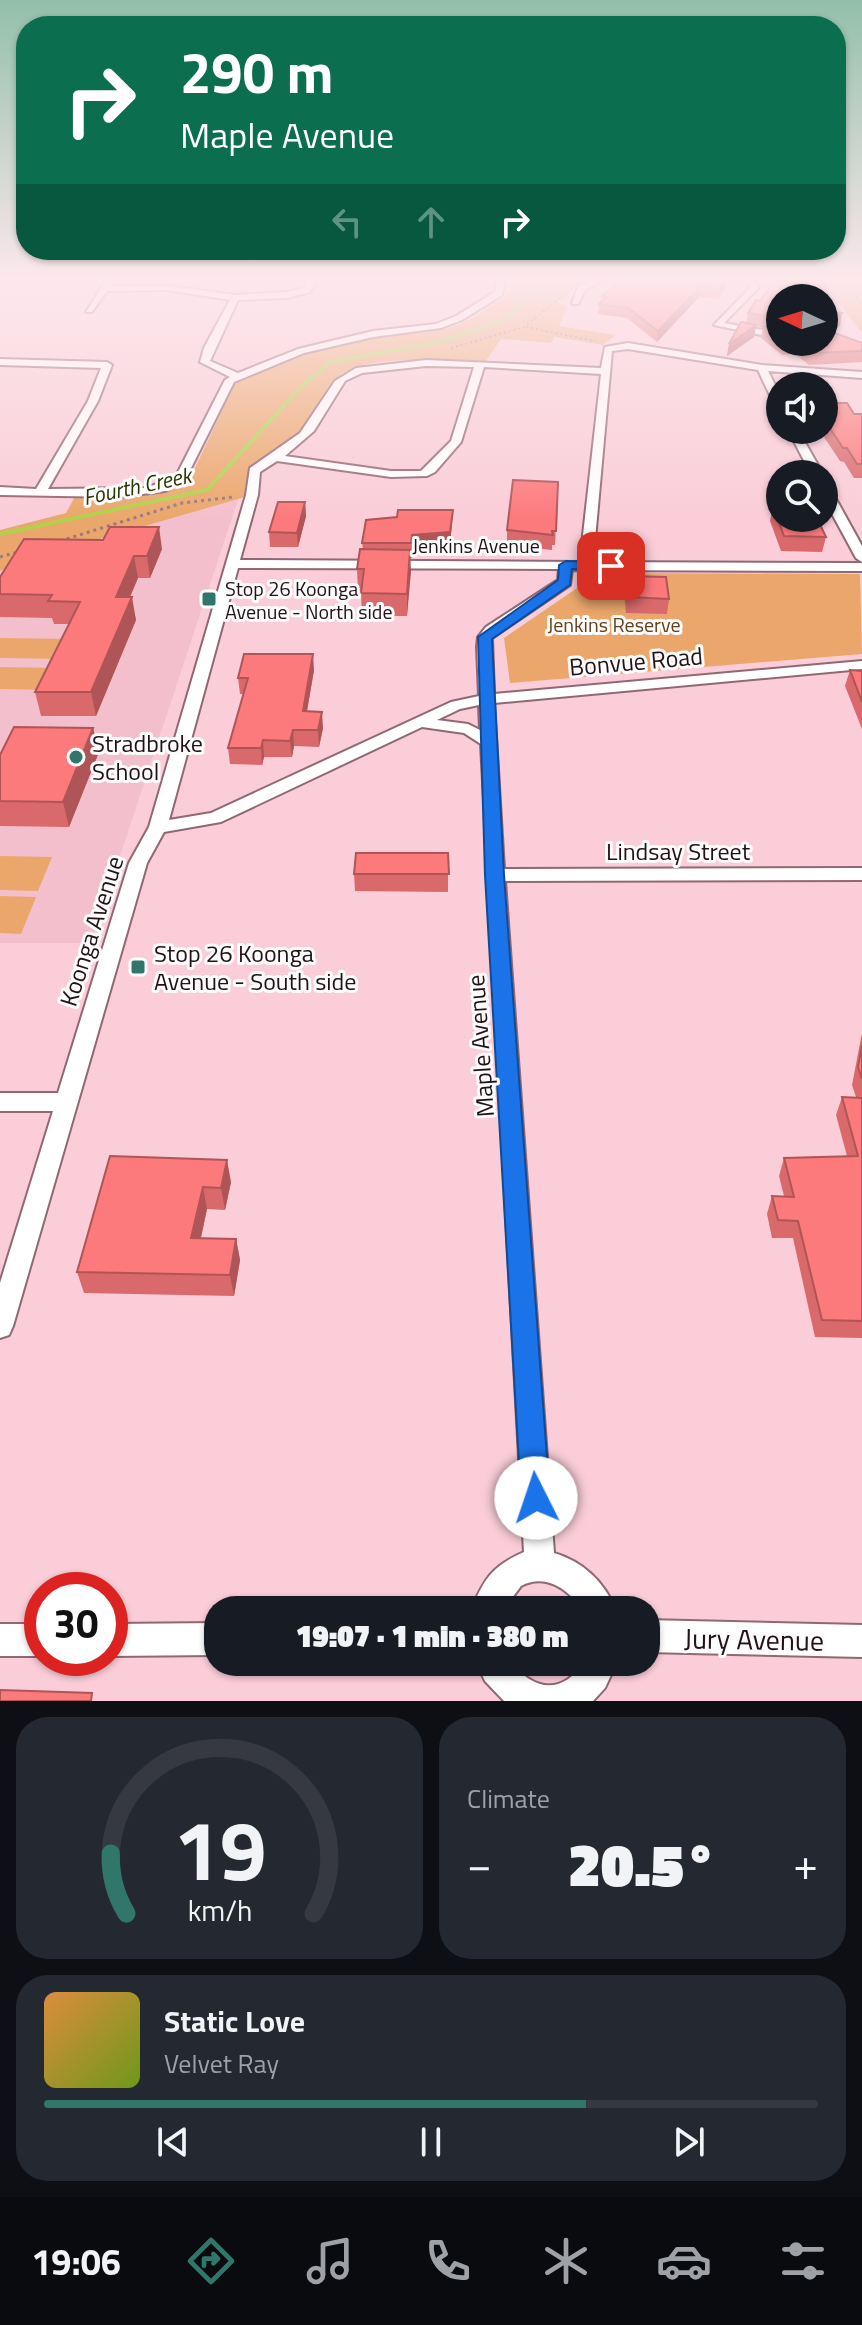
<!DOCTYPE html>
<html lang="en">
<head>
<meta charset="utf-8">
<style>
	:root { --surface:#171b24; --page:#242831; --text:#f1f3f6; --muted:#9ea1a6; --line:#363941; --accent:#31766b }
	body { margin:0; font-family:"Titillium Web",sans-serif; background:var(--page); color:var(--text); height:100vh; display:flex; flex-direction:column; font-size:30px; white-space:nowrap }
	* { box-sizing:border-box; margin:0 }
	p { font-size:26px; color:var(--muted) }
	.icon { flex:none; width:44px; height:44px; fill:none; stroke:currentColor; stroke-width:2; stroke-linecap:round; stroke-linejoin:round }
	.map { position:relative; height:1701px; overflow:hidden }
	.panel { display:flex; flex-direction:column; gap:16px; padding:16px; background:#0d0f14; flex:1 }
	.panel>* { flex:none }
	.guide { position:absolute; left:16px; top:16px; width:830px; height:244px; border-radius:32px; box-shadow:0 2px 6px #0004; background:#0b6e4f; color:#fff; overflow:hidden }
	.needle { width:52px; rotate:274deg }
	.buttons { position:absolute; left:766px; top:284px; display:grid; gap:16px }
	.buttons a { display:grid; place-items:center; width:72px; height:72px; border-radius:50%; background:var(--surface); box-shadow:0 2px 6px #0004; font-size:40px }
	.speed { position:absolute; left:24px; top:1572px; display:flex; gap:16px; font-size:40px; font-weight:700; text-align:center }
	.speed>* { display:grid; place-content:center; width:104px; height:104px; border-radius:50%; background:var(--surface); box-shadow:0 2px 6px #0004; line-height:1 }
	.speed .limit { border:12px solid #d22; background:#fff; color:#111 }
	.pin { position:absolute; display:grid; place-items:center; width:68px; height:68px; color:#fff; margin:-34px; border-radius:16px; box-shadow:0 4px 12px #0006 }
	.me { position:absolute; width:88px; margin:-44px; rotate:356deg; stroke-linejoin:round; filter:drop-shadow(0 0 6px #0008) }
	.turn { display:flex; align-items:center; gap:28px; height:168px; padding:0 32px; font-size:36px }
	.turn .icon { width:104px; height:104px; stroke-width:2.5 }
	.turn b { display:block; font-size:56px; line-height:68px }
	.lanes { display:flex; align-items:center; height:76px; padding:0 32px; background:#0003; justify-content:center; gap:40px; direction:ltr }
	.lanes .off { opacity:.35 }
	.big { font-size:60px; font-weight:800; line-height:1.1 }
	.panel .tile { flex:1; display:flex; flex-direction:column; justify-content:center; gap:12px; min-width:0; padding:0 28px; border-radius:32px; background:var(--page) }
	.panel .dial { align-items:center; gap:0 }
	.dial svg { height:208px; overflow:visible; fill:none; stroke:var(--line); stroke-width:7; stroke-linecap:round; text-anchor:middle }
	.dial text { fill:var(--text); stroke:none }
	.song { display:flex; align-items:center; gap:24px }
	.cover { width:96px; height:96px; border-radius:12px; background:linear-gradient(135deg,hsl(30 70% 55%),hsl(80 70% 35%)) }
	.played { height:8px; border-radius:4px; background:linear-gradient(90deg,var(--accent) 70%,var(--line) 70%) }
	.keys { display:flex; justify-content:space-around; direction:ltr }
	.heat { display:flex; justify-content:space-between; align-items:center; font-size:44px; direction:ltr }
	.panel .tiles { flex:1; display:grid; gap:16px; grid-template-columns:1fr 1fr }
	.tile:last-child { grid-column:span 2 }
	.trip { position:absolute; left:204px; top:1596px; width:456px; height:80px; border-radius:32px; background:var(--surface); box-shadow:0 2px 6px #0004; font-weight:800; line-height:80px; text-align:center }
	.menu { display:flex; height:128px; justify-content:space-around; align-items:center; background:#090b0e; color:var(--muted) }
	.menu .icon { width:56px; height:56px }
	.menu .on { color:var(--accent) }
	.menu b { font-size:36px; color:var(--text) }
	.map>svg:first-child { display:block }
	.built { fill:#f4bfcd }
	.green { fill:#eba76b }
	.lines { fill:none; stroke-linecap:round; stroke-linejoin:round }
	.stream { stroke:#b2d04d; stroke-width:4 }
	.minor-casing { stroke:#906873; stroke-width:4 }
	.path-far1 { stroke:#997982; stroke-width:2; stroke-dasharray:2 3; stroke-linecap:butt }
	.path { stroke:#997982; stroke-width:3; stroke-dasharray:3 4; stroke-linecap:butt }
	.minor { fill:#fff; fill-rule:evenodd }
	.wall { fill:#d9696b; fill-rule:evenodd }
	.shaded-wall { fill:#b05557 }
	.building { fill:#fc7a7c; stroke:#b05557; stroke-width:2 }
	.route { fill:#1a73e8; stroke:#114b97; stroke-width:2 }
	.poi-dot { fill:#31766b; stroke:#fcfcfc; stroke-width:3 }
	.labels { text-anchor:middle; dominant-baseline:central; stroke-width:6; stroke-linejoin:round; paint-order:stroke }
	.far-street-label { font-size:20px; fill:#221217; stroke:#fcfcfc }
	.far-poi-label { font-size:20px; fill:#221217; stroke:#fcfcfc; text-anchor:start }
	.far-park-label { font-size:20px; fill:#673f1a; stroke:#fcfcfc }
	.far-water-label { font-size:22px; font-style:italic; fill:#2c3700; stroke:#fcfcfc }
	.street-label { font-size:24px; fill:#221217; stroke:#fcfcfc }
	.poi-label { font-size:24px; fill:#221217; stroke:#fcfcfc; text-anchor:start }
	.near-street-label { font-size:28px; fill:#221217; stroke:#fcfcfc }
</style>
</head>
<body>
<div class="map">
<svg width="862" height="1701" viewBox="0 0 862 1701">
	<rect width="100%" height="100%" fill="#facdd8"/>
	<!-- built -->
	<polygon class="built" points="239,497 91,943 0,943 0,571"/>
	<!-- green -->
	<g class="green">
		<path d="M511,281H580L565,298L557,302L568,306L559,326L616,335L603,345L554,337L551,343L501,339L485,362C451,361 365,353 339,376C326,388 325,412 313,425C298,443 273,457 254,471L252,495L34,558L0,571V530L66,513L77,493H148L186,487L236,381C273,361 313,348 353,340C398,331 447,340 484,310C493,303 502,301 510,293Z"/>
		<polygon points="821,281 862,281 862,333"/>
		<polygon points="599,573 860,574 862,654 510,683 504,638"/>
		<polygon points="0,638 73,639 63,659 0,658"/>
		<polygon points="0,667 61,668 51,690 0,689"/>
		<polygon points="0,856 52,857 38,891 0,890"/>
		<polygon points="0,896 36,897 21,934 0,933"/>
	</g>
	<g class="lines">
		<!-- stream -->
		<polyline class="stream" points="0,534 207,490 300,388 330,362 440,342 502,321 538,290 539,281"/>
		<!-- minor casing -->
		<g class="minor-casing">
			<g id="minor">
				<polygon points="106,281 114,281 110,286 168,286 235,295 287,292 304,288 308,281 316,281 310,292 287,298 238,300 210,361 238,373 298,349 373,331 436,324 456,316 495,292 497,281 505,281 502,295 462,320 441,328 373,337 304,353 234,382 184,482 165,491 120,497 0,495 0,487 36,489 88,401 101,368 0,365 0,359 107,362 112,365 98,401 48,489 145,488 175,478 225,380 230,377 200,362 204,348 230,300 168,290 107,291 92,312 86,312"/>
				<polygon points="592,281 602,281 585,290 578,304 572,304 578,286"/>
				<polygon points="746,281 754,281 759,287 724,323 780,333 780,339 714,325 751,287"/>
				<path d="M628,343L762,365L862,372V378L768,371L780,395V409L775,406L758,370L628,349L612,351L593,562L862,563V571L572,570L570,585L492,638L494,694L862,661V669L494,703L504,869L862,868V880L505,881L554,1553C584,1562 604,1582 616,1610H582C569,1589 545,1573 521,1586L503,1610H471C484,1579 492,1566 524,1552L481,744L464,733L422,727L221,822L164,832L147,863L13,1326L9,1335L0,1338V1283L53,1111H0V1093H58L129,863L149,827L246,495L250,468L300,433L335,381L356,368L426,360L601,368L605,347ZM426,366L474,367L451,441L421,471H391L285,456L314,431L345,381L362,373ZM484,367L601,374L580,562L240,560L258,495L260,472L277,461L391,477L427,476L435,472L461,442ZM238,568L559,569L558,580L486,627L478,637L477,647L479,696L451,702L211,813L169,820ZM479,705L480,730L468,724L437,720L460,709Z"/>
				<polygon points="788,430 798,430 823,474 811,474"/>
				<polygon points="824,484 830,488 862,546 862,562 856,558 824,499"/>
				<polygon points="646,1620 862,1625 862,1657 646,1652"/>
				<polygon points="218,1623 218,1655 110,1656 110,1624"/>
				<rect x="0" y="1624" width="42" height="32"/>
				<path d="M476,1662H511C534,1691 562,1695 584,1662H617L605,1688L593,1701H504L485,1681Z"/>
			</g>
		</g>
		<!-- path-far1 -->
		<g class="path-far1">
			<polyline points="845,281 851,294 862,305"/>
			<polyline points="526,327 595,341"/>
			<polyline points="451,348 524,327 560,298"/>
		</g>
		<!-- path -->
		<g class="path">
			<polyline points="60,541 182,503 234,497"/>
			<polyline points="0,557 21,551"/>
		</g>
		<!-- minor -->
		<use href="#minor" class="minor"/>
	</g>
	<!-- wall -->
	<g class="wall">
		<polygon points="620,281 726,281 726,286 718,299 699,297 657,342 627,318 598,314 599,304 601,302 602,296"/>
		<path d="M774,281H822L834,305L833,312L842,313L840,325L832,332L862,343V362L809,365L795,354L782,355L761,338L763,327L756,326L754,337L727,356L729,344L741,322L746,323L748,313L756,300L760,301ZM780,298H824V342H780Z"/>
		<polygon points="824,403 854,414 862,414 862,478 854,478 844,462 840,461 820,431 824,430"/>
		<polygon points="558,482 555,545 552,545 552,550 507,545 507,530"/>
		<polygon points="305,502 306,516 298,547 270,547 269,532"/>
		<polygon points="773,506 826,537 822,552 781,551 770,521"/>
		<polygon points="453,510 450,546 412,550 412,558 410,558 407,616 362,616 361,591 358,591 357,569 363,549 362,543"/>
		<polygon points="162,549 150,578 138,578 130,597 136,620 96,716 41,716 35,692 69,624 54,624 52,618 0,617 0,577"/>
		<polygon points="626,576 669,599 667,614 626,613 624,591"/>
		<polygon points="314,670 307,711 323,728 319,747 294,746 292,757 264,757 262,765 230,764 228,748 244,694 240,694 238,678"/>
		<polygon points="850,670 862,671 862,729 845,686"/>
		<polygon points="93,728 99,752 69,827 0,826 0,755"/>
		<polygon points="448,853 448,892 355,891 354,874"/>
		<polygon points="862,1033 862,1338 815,1337 793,1238 772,1238 767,1214 772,1196 784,1196 779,1176 784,1158 847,1156 836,1115 842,1097 856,1097 852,1085"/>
		<polygon points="110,1156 231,1182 225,1210 207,1209 201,1238 236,1239 240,1260 234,1296 84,1293 77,1272"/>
	</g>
	<!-- shaded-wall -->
	<g class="shaded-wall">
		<polygon points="724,281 726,281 726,286 718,299 720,289"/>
		<polygon points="700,287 699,297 657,342 658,331"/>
		<polygon points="842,313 840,325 824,339 824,329"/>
		<polygon points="756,325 754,337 727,356 729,344"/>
		<polygon points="305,502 306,516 298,547 297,533"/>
		<polygon points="453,510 450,546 412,550 412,558 412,535"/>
		<polygon points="159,527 162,549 150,578 147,556"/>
		<polygon points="410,550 411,572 407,616 407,594"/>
		<polygon points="134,556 138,578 120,620 116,597"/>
		<polygon points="132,597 136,620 96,716 91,692"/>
		<polygon points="313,654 314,670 304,728 303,711"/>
		<polygon points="322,712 323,728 319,747 318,730"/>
		<polygon points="93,728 99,752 69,827 63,802"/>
		<polygon points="293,730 294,746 292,757 290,741"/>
		<polygon points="263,740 264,757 262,765 261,748"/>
		<polygon points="227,1160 231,1182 225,1210 221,1188"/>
		<polygon points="203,1187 207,1209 196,1259 191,1238"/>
		<polygon points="236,1239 240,1260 234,1296 230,1275"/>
	</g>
	<!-- building -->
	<g class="building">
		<polygon points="620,281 724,281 720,289 700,287 658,331 628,308 599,304 607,297 602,296"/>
		<polygon points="774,281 822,281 834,305 827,311 842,313 824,329 862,343 862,351 811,353 797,342 784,343 783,342 824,342 824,298 780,298 780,319 748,313 756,300 760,301"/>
		<polygon points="741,322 756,325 729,344"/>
		<polygon points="763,327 780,329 780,340"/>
		<polygon points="824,403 847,403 854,414 862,414 862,464 857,464 847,448 843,448 824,419 824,417 828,418 824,411"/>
		<polygon points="513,480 558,482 556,531 552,531 553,535 507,530"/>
		<polygon points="278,502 305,502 297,533 269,532"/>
		<polygon points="773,506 780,507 780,518 817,518 826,537 784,536"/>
		<polygon points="398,510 453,510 450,532 412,535 411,543 362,543 366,520 397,517"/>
		<polygon points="110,527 159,527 147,556 134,556 116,597 132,597 91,692 35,692 80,602 48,601 52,595 0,594 0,577 24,539 103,540"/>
		<polygon points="360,549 410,550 407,594 361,593 364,569 357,569"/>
		<polygon points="626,576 666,577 669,599 628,597"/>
		<polygon points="244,654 313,654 303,711 322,712 318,730 293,730 290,741 263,740 261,748 228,748 248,678 238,678"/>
		<polygon points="850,670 862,671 862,702"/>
		<polygon points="14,727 93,728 63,802 0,801 0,755"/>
		<polygon points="356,853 448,853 449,874 354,874"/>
		<polygon points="862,1045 862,1079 858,1067"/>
		<polygon points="842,1097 862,1098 862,1321 822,1320 798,1221 778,1220 772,1196 794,1197 784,1158 858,1156"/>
		<polygon points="110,1156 227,1160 221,1188 203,1187 191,1238 236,1239 230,1275 77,1272"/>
		<polygon points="0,1690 92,1693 91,1701 0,1701"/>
	</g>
	<!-- sky -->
	<linearGradient id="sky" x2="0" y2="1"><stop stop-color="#92bfaa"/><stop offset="0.54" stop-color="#fde8ed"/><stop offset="1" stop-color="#fde8ed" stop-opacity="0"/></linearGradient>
	<rect width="862" height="519" fill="url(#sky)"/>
	<!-- route -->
	<polygon class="route" points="566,561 611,562 618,566 611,570 572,569 570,585 492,639 504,875 550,1498 546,1509 536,1513 525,1509 521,1498 485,875 478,637 558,580 559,565"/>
	<!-- markers -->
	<g class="poi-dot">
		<rect x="201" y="591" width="16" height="16" rx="4"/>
		<circle cx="76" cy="757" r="8"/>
		<rect x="130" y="959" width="16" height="16" rx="4"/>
	</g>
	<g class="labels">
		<!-- far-street labels -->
		<g class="far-street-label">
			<text x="476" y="545">Jenkins Avenue</text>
		</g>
		<!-- far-poi labels -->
		<g class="far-poi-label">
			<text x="225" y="588">Stop 26 Koonga<tspan x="225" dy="23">Avenue - North side</tspan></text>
		</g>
		<!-- far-park labels -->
		<g class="far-park-label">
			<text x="614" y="624">Jenkins Reserve</text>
		</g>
		<!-- far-water labels -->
		<g class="far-water-label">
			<text transform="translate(137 486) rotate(-12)">Fourth Creek</text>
		</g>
		<!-- street labels -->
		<g class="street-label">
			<text transform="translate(636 661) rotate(-5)">Bonvue Road</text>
			<text x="678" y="851">Lindsay Street</text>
			<text transform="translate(91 931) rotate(-72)">Koonga Avenue</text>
			<text transform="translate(480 1046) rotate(-94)">Maple Avenue</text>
		</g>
		<!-- poi labels -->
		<g class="poi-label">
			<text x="92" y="743">Stradbroke<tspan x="92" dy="28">School</tspan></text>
			<text x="154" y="953">Stop 26 Koonga<tspan x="154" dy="28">Avenue - South side</tspan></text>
		</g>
		<!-- near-street labels -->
		<g class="near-street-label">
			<text transform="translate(754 1639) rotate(1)">Jury Avenue</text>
		</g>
	</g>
</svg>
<div class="buttons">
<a><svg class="needle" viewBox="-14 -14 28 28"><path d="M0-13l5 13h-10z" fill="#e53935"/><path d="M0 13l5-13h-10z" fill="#9ea1a6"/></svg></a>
<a><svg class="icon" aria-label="sound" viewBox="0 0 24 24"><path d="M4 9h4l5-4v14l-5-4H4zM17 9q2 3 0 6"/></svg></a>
<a><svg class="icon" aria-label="search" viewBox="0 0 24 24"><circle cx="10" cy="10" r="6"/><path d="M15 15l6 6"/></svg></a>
</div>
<div class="speed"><div class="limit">30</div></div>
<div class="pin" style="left:611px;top:566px;background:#d93025"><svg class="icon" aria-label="arrive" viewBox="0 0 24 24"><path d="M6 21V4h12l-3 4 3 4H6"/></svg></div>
<svg class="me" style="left:536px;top:1498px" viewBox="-20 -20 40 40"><circle r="19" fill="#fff"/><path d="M0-13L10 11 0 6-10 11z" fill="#1a73e8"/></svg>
<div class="trip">19:07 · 1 min · 380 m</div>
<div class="guide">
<div class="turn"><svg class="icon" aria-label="right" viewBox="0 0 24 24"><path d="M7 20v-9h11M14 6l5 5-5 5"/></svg><div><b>290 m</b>Maple Avenue</div></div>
<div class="lanes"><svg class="icon off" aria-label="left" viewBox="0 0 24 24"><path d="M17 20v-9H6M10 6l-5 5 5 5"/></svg><svg class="icon off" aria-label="ahead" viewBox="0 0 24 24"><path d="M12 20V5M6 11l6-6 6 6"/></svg><svg class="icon" aria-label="right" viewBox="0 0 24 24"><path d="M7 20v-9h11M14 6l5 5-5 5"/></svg></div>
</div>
</div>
<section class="panel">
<div class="tiles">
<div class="tile dial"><svg viewBox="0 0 100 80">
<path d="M14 69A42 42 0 1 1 86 69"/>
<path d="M14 69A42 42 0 0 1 8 46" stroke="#31766b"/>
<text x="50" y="56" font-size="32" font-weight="700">19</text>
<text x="50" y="72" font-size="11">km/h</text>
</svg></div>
<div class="tile"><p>Climate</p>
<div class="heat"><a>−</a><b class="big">20.5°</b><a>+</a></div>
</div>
<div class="tile">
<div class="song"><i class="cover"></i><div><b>Static Love</b><p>Velvet Ray</p></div></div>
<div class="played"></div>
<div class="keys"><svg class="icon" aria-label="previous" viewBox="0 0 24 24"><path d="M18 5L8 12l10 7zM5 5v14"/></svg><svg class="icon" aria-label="pause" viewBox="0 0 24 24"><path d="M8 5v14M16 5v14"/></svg><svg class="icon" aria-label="next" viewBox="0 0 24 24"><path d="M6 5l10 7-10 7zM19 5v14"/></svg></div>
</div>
</div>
</section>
<nav class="menu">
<b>19:06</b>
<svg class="icon on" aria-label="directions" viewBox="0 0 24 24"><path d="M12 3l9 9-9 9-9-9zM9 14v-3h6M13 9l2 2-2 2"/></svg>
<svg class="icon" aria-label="music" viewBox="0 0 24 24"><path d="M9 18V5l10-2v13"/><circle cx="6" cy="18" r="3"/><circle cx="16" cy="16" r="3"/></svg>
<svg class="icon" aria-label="phone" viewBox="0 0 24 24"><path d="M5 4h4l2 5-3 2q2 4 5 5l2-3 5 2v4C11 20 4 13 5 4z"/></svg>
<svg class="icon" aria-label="climate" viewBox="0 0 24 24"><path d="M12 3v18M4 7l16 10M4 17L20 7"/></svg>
<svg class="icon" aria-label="car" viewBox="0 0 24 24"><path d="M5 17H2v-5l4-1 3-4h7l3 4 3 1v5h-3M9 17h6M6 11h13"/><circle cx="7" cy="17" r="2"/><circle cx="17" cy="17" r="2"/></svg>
<svg class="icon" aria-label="filters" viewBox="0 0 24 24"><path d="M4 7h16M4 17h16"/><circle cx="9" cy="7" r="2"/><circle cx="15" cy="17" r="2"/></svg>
</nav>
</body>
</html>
